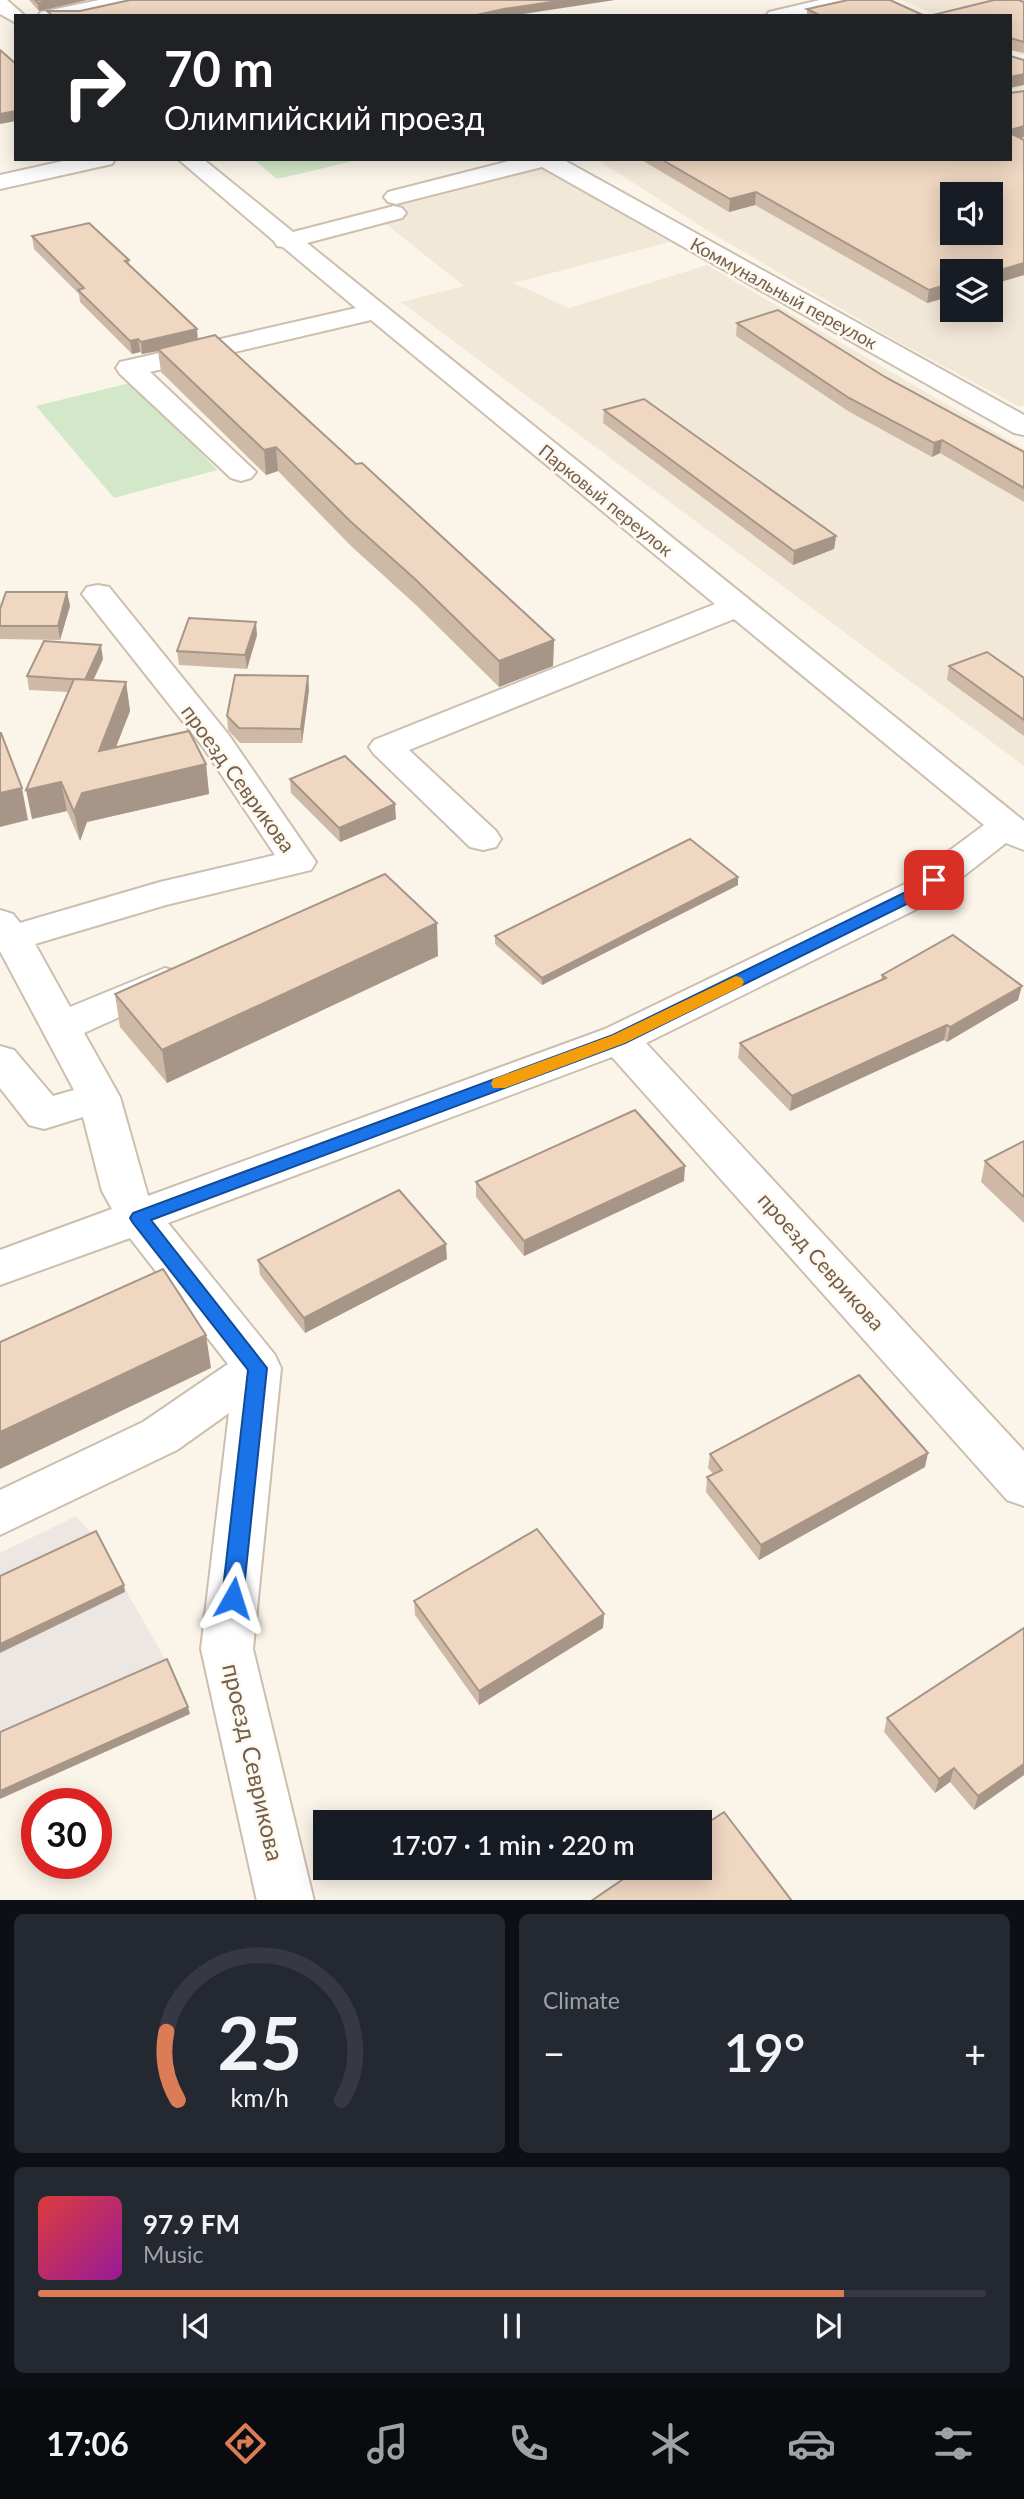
<!DOCTYPE html>
<html lang="en">
<head>
<meta charset="utf-8">
<style>
	:root { --surface:#171b24; --page:#242831; --text:#f1f3f6; --muted:#9ea1a6; --line:#363941; --accent:#dc7c57 }
	body { margin:0; font-family:Lato,sans-serif; background:var(--page); color:var(--text); height:100vh; display:flex; flex-direction:column; font-size:26px; white-space:nowrap }
	* { box-sizing:border-box; margin:0 }
	p { font-size:23px; color:var(--muted) }
	.icon { flex:none; width:38px; height:38px; fill:none; stroke:currentColor; stroke-width:2; stroke-linecap:round; stroke-linejoin:round }
	.map { position:relative; height:1900px; overflow:hidden }
	.side { display:flex; flex-direction:column; gap:14px; padding:14px; background:#0d0f14; flex:1 }
	.side>* { flex:none }
	.top-card { position:absolute; left:14px; top:14px; width:998px; height:147px; border-radius:0px; box-shadow:0 4px 18px #0003; background:#202124; color:#fff; overflow:hidden }
	.buttons { position:absolute; left:940px; top:182px; display:grid; gap:14px }
	.buttons a { display:grid; place-items:center; width:63px; height:63px; border-radius:0px; background:var(--surface); box-shadow:0 4px 18px #0003; font-size:35px }
	.speed { position:absolute; left:21px; top:1788px; display:flex; gap:14px; font-size:35px; font-weight:700; text-align:center }
	.speed>* { display:grid; place-content:center; width:91px; height:91px; border-radius:50%; background:var(--surface); box-shadow:0 4px 18px #0003; line-height:1 }
	.speed .limit { border:10px solid #d22; background:#fff; color:#111 }
	.pin { position:absolute; display:grid; place-items:center; width:60px; height:60px; color:#fff; margin:-30px; border-radius:14px; box-shadow:0 4px 10px #0006 }
	.me { position:absolute; width:77px; margin:-38px; rotate:6deg; stroke-linejoin:round; filter:drop-shadow(0 0 5px #0008) }
	.turn { display:flex; align-items:center; gap:24px; height:147px; padding:0 35px; font-size:32px }
	.turn .icon { width:91px; height:91px; stroke-width:2.5 }
	.turn b { display:block; font-size:49px; line-height:60px }
	.big { font-size:52px; font-weight:600; line-height:1.1 }
	.side .tile { flex:1; display:flex; flex-direction:column; justify-content:center; gap:10px; min-width:0; padding:0 24px; border-radius:10px; background:var(--page) }
	.side .dial { align-items:center; gap:0 }
	.dial svg { height:182px; overflow:visible; fill:none; stroke:var(--line); stroke-width:7; stroke-linecap:round; text-anchor:middle }
	.dial text { fill:var(--text); stroke:none }
	.song { display:flex; align-items:center; gap:21px }
	.cover { width:84px; height:84px; border-radius:10px; background:linear-gradient(135deg,hsl(0 70% 55%),hsl(300 70% 35%)) }
	.played { height:7px; border-radius:4px; background:linear-gradient(90deg,var(--accent) 85%,var(--line) 85%) }
	.keys { display:flex; justify-content:space-around; direction:ltr }
	.heat { display:flex; justify-content:space-between; align-items:center; font-size:38px; direction:ltr }
	.side .tiles { flex:1; display:grid; gap:14px; grid-template-columns:1fr 1fr }
	.tile:last-child { grid-column:span 2 }
	.trip { position:absolute; left:313px; top:1810px; width:399px; height:70px; border-radius:0px; background:var(--surface); box-shadow:0 4px 18px #0003; font-weight:600; line-height:70px; text-align:center }
	.menu { display:flex; height:112px; justify-content:space-around; align-items:center; background:#090b0e; color:var(--muted) }
	.menu .icon { width:49px; height:49px }
	.menu .current { color:var(--accent) }
	.menu b { font-size:32px; color:var(--text) }
	.map>svg:first-child { display:block }
	.residential { fill:#f2e8d8; fill-rule:evenodd }
	.industrial { fill:#ece7e2 }
	.green { fill:#d3e8c8 }
	.lines { fill:none; stroke-linecap:round; stroke-linejoin:round }
	.minor-casing { stroke:#cdbeaf; stroke-width:4 }
	.minor { fill:#fff; fill-rule:evenodd }
	.wall { fill:#ceb9a7 }
	.shaded-wall { fill:#a79688 }
	.building { fill:#efd7c2; stroke:#a79688; stroke-width:2; fill-rule:evenodd }
	.route { fill:#1a73e8; stroke:#114b97; stroke-width:2 }
	.slow { fill:#f59e0b }
	.labels { text-anchor:middle; dominant-baseline:central; stroke-width:5; stroke-linejoin:round; paint-order:stroke }
	.far-street-label { font-size:18px; fill:#745e4e; stroke:#fef9ef }
	.street-label { font-size:21px; fill:#745e4e; stroke:#fef9ef }
	.near-street-label { font-size:24px; fill:#745e4e; stroke:#fef9ef }
</style>
</head>
<body>
<div class="map">
<svg width="1024" height="1901" viewBox="0 0 1024 1901">
	<rect width="100%" height="100%" fill="#fbf5e9"/>
	<!-- residential -->
	<g class="residential">
		<polygon points="902,0 1024,0 1024,55 1010,49 1010,16 937,16"/>
		<path d="M1010,63L1024,69V406L1020,407L891,338L713,234L596,159H1010ZM952,194H990V233H952ZM952,271H990V310H952Z"/>
		<polygon points="544,169 670,242 514,283 569,308 707,265 1024,449 1024,766 401,302 464,286 382,221 405,215 394,207"/>
	</g>
	<!-- industrial -->
	<polygon class="industrial" points="76,1516 97,1539 169,1666 0,1799 0,1553"/>
	<!-- green -->
	<g class="green">
		<polygon points="253,159 362,159 277,179"/>
		<polygon points="134,382 217,470 114,498 36,406"/>
	</g>
	<g class="lines">
		<!-- minor casing -->
		<g class="minor-casing">
			<g id="minor">
				<polygon points="0,0 7,0 25,16 16,16 16,23 0,14"/>
				<polygon points="99,0 139,0 136,4 80,16 38,16 41,12"/>
				<polygon points="820,0 857,0 854,4 804,16 766,16 769,12"/>
				<polygon points="72,159 115,159 112,164 0,189 0,175"/>
				<polygon points="178,159 203,159 293,232 394,206 402,208 406,213 402,218 307,243 1024,821 1024,850 1006,843 929,903 646,1043 1024,1451 1024,1506 1007,1500 612,1057 168,1223 275,1355 281,1368 253,1649 314,1901 257,1901 201,1649 229,1413 177,1450 0,1535 0,1490 143,1422 228,1364 130,1238 0,1285 0,1250 112,1209 102,1191 83,1117 44,1129 29,1125 0,1088 0,1046 14,1050 53,1096 74,1090 0,951 0,910 13,914 20,923 160,882 275,855 203,747 82,594 87,587 98,585 109,587 228,734 316,862 311,870 166,905 35,944 70,1007 165,968 179,972 185,981 179,990 84,1033 120,1097 148,1196 605,1029 903,885 984,825 734,619 409,750 496,831 501,839 496,847 483,850 470,847 374,754 369,747 374,740 715,604 371,320 150,372 256,472 251,478 241,481 231,478 120,374 116,368 120,362 356,308 283,247 277,246 274,241"/>
				<polygon points="517,159 562,159 1024,415 1024,435 1014,433 542,167 396,204 388,202 384,197 388,192"/>
			</g>
		</g>
		<!-- minor -->
		<use href="#minor" class="minor"/>
	</g>
	<!-- wall -->
	<g class="wall">
		<polygon points="29,0 87,0 39,11"/>
		<polygon points="1024,2 1024,53 1010,50 1010,16"/>
		<polygon points="807,9 925,16 807,16"/>
		<polygon points="1010,88 1010,93 1024,91 1024,137 1021,138 1024,140 1024,275 927,303 755,205 729,212 640,159 1010,159"/>
		<polygon points="32,236 129,260 129,265 198,339 356,464 554,640 553,666 499,687 416,605 351,546 278,471 266,475 161,372 158,351 142,354 140,352 132,354 80,302 79,294 34,249"/>
		<polygon points="737,323 885,377 1024,452 1024,502 940,453 932,457 848,411 736,336"/>
		<polygon points="604,410 836,536 834,549 793,565 603,423"/>
		<polygon points="67,592 70,606 60,640 0,639 0,609"/>
		<polygon points="257,635 247,669 179,665 177,651"/>
		<polygon points="103,659 93,680 126,682 130,711 116,747 206,764 209,794 87,822 80,841 67,811 32,819 68,692 29,690 27,676"/>
		<polygon points="949,666 1024,678 1024,736 947,680"/>
		<polygon points="308,676 309,690 302,743 240,743 228,730 227,716"/>
		<polygon points="290,779 396,819 340,842 291,793"/>
		<polygon points="738,877 738,885 542,985 495,944 495,936"/>
		<polygon points="438,956 167,1083 120,1027 115,994"/>
		<polygon points="882,975 1018,1000 947,1042 944,1040 790,1111 738,1058 740,1043 881,980"/>
		<polygon points="1024,1141 1024,1223 981,1182 985,1161"/>
		<polygon points="684,1181 524,1256 476,1197 476,1182"/>
		<polygon points="447,1259 305,1333 260,1275 258,1260"/>
		<polygon points="710,1454 925,1467 759,1560 706,1492 707,1477 713,1474 708,1468"/>
		<polygon points="414,1601 604,1614 603,1628 479,1705 415,1615"/>
		<polygon points="887,1718 1024,1775 974,1810 950,1782 935,1793 884,1732"/>
	</g>
	<!-- shaded-wall -->
	<g class="shaded-wall">
		<polygon points="51,0 87,0 39,11 38,3"/>
		<polygon points="565,0 615,0 510,16 472,16 504,9"/>
		<polygon points="1024,74 1024,85 1010,88 1010,77"/>
		<polygon points="16,111 16,121 0,124 0,114"/>
		<polygon points="1024,126 1024,137 1010,141 1010,130"/>
		<polygon points="756,192 755,205 729,212 730,199"/>
		<polygon points="1024,263 1024,275 990,285 990,273"/>
		<polygon points="952,283 952,296 927,303 929,290"/>
		<polygon points="197,329 198,341 158,349 158,351 142,354 141,342"/>
		<polygon points="138,339 140,352 132,354 130,341"/>
		<polygon points="942,440 940,453 932,457 934,443"/>
		<polygon points="276,447 278,471 266,475 264,450"/>
		<polygon points="836,536 834,549 793,565 794,551"/>
		<polygon points="67,592 70,606 60,640 58,626"/>
		<polygon points="256,622 257,635 247,669 245,655"/>
		<polygon points="554,640 553,666 499,687 499,661"/>
		<polygon points="101,645 103,659 87,694 85,680"/>
		<polygon points="308,676 309,690 302,743 301,729"/>
		<polygon points="126,682 130,711 103,780 99,751"/>
		<polygon points="206,764 209,794 87,822 80,841 74,812 82,793"/>
		<polygon points="61,782 67,811 32,819 26,790"/>
		<polygon points="22,788 28,820 0,827 0,793"/>
		<polygon points="395,804 396,819 340,842 339,828"/>
		<polygon points="738,877 738,885 542,985 542,978"/>
		<polygon points="437,923 438,956 167,1083 162,1050"/>
		<polygon points="1022,986 1018,1000 947,1042 950,1027"/>
		<polygon points="947,1025 944,1040 790,1111 792,1096"/>
		<polygon points="685,1166 684,1181 524,1256 524,1241"/>
		<polygon points="446,1244 447,1259 305,1333 304,1318"/>
		<polygon points="206,1335 211,1368 0,1469 0,1432"/>
		<polygon points="928,1453 925,1467 759,1560 761,1545"/>
		<polygon points="124,1585 125,1592 0,1653 0,1644"/>
		<polygon points="604,1614 603,1628 479,1705 479,1691"/>
		<polygon points="188,1707 190,1714 0,1799 0,1791"/>
		<polygon points="1024,1764 1024,1775 974,1810 978,1796"/>
		<polygon points="954,1768 950,1782 935,1793 939,1779"/>
	</g>
	<!-- building -->
	<g class="building">
		<polygon points="35,0 51,0 38,3"/>
		<polygon points="130,0 565,0 504,9 472,16 53,16 47,11 80,11"/>
		<polygon points="848,0 890,0 925,16 821,16 807,9"/>
		<polygon points="994,0 1019,0 1024,2 1024,42 1010,38 1010,41 1010,16 929,16"/>
		<polygon points="0,50 16,64 16,111 0,114"/>
		<polygon points="1010,56 1024,60 1024,74 1010,77"/>
		<polygon points="1010,77 1010,93 1024,91 1024,126 1010,130"/>
		<path d="M1010,133L1024,140V263L990,273V271H952V283L929,290L756,192L730,199L661,159H1010ZM952,194H990V233H952Z"/>
		<polygon points="89,223 129,260 125,261 197,329 141,342 138,339 130,341 78,290 84,288 32,236"/>
		<polygon points="778,310 885,377 1024,452 1024,488 942,440 934,443 849,398 737,323"/>
		<polygon points="215,335 356,464 362,463 554,640 499,661 415,579 350,521 276,447 264,450 158,349"/>
		<polygon points="644,399 836,536 794,551 604,410"/>
		<polygon points="6,592 67,592 58,626 0,626 0,609"/>
		<polygon points="189,618 256,622 245,655 177,651"/>
		<polygon points="44,641 101,645 85,680 27,676"/>
		<polygon points="987,652 1024,678 1024,720 949,666"/>
		<polygon points="235,675 308,676 301,729 239,728 227,716"/>
		<polygon points="74,679 126,682 99,751 189,731 206,764 82,793 74,812 61,782 26,790"/>
		<polygon points="0,733 1,733 22,788 0,793"/>
		<polygon points="345,756 395,804 339,828 290,779"/>
		<polygon points="690,839 738,877 542,978 495,936"/>
		<polygon points="385,874 437,923 162,1050 115,994"/>
		<polygon points="953,935 1022,986 950,1027 947,1025 792,1096 740,1043 886,978 882,975"/>
		<polygon points="635,1110 685,1166 524,1241 476,1182"/>
		<polygon points="1024,1141 1024,1197 985,1161"/>
		<polygon points="399,1190 446,1244 304,1318 258,1260"/>
		<polygon points="163,1269 206,1335 0,1432 0,1342"/>
		<polygon points="859,1375 928,1453 761,1545 707,1477 722,1470 710,1454"/>
		<polygon points="537,1529 604,1614 479,1691 414,1601"/>
		<polygon points="96,1531 124,1585 0,1644 0,1576"/>
		<polygon points="1024,1628 1024,1764 978,1796 954,1768 939,1779 887,1718"/>
		<polygon points="167,1659 188,1707 0,1791 0,1732"/>
		<polygon points="724,1812 792,1901 591,1901 641,1867 700,1867 700,1828"/>
	</g>
	<!-- route -->
	<polygon class="route" points="934,875 942,880 921,897 625,1043 151,1220 267,1368 243,1598 240,1605 233,1607 225,1605 222,1598 248,1370 133,1223 130,1218 133,1213 613,1035 910,890"/>
	<!-- slow -->
	<polygon class="slow" points="736,976 742,978 744,982 742,986 625,1043 505,1088 493,1088 491,1084 493,1079 613,1035"/>
	<g class="labels">
		<!-- far-street labels -->
		<g class="far-street-label">
			<text transform="translate(784 293) rotate(29)">Коммунальный переулок</text>
			<text transform="translate(606 500) rotate(39)">Парковый переулок</text>
		</g>
		<!-- street labels -->
		<g class="street-label">
			<text transform="translate(239 778) rotate(54)">проезд Севрикова</text>
			<text transform="translate(822 1261) rotate(48)">проезд Севрикова</text>
		</g>
		<!-- near-street labels -->
		<g class="near-street-label">
			<text transform="translate(254 1762) rotate(77)">проезд Севрикова</text>
		</g>
	</g>
</svg>
<div class="buttons">
<a><svg class="icon" aria-label="sound" viewBox="0 0 24 24"><path d="M4 9h4l5-4v14l-5-4H4zM17 9q2 3 0 6"/></svg></a>
<a><svg class="icon" aria-label="layers" viewBox="0 0 24 24"><path d="M12 4l9 5-9 5-9-5zM3 14l9 5 9-5"/></svg></a>
</div>
<div class="speed"><div class="limit">30</div></div>
<div class="pin" style="left:934px;top:880px;background:#d93025"><svg class="icon" aria-label="arrive" viewBox="0 0 24 24"><path d="M6 21V4h12l-3 4 3 4H6"/></svg></div>
<svg class="me" style="left:233px;top:1598px" viewBox="-20 -20 40 40"><path d="M0-17L14 15 0 8-14 15z" fill="#1a73e8" stroke="#fff" stroke-width="4"/></svg>
<div class="trip">17:07 · 1 min · 220 m</div>
<div class="top-card">
<div class="turn"><svg class="icon" aria-label="right" viewBox="0 0 24 24"><path d="M7 20v-9h11M14 6l5 5-5 5"/></svg><div><b>70 m</b>Олимпийский проезд</div></div>
</div>
</div>
<section class="side">
<div class="tiles">
<div class="tile dial"><svg viewBox="0 0 100 80">
<path d="M14 69A42 42 0 1 1 86 69"/>
<path d="M14 69A42 42 0 0 1 9 39" stroke="#dc7c57"/>
<text x="50" y="56" font-size="32" font-weight="700">25</text>
<text x="50" y="72" font-size="11">km/h</text>
</svg></div>
<div class="tile"><p>Climate</p>
<div class="heat"><a>−</a><b class="big">19°</b><a>+</a></div>
</div>
<div class="tile">
<div class="song"><i class="cover"></i><div><b>97.9 FM</b><p>Music</p></div></div>
<div class="played"></div>
<div class="keys"><svg class="icon" aria-label="previous" viewBox="0 0 24 24"><path d="M18 5L8 12l10 7zM5 5v14"/></svg><svg class="icon" aria-label="pause" viewBox="0 0 24 24"><path d="M8 5v14M16 5v14"/></svg><svg class="icon" aria-label="next" viewBox="0 0 24 24"><path d="M6 5l10 7-10 7zM19 5v14"/></svg></div>
</div>
</div>
</section>
<nav class="menu">
<b>17:06</b>
<svg class="icon current" aria-label="directions" viewBox="0 0 24 24"><path d="M12 3l9 9-9 9-9-9zM9 14v-3h6M13 9l2 2-2 2"/></svg>
<svg class="icon" aria-label="music" viewBox="0 0 24 24"><path d="M9 18V5l10-2v13"/><circle cx="6" cy="18" r="3"/><circle cx="16" cy="16" r="3"/></svg>
<svg class="icon" aria-label="phone" viewBox="0 0 24 24"><path d="M5 4h4l2 5-3 2q2 4 5 5l2-3 5 2v4C11 20 4 13 5 4z"/></svg>
<svg class="icon" aria-label="climate" viewBox="0 0 24 24"><path d="M12 3v18M4 7l16 10M4 17L20 7"/></svg>
<svg class="icon" aria-label="car" viewBox="0 0 24 24"><path d="M5 17H2v-5l4-1 3-4h7l3 4 3 1v5h-3M9 17h6M6 11h13"/><circle cx="7" cy="17" r="2"/><circle cx="17" cy="17" r="2"/></svg>
<svg class="icon" aria-label="filters" viewBox="0 0 24 24"><path d="M4 7h16M4 17h16"/><circle cx="9" cy="7" r="2"/><circle cx="15" cy="17" r="2"/></svg>
</nav>
</body>
</html>
